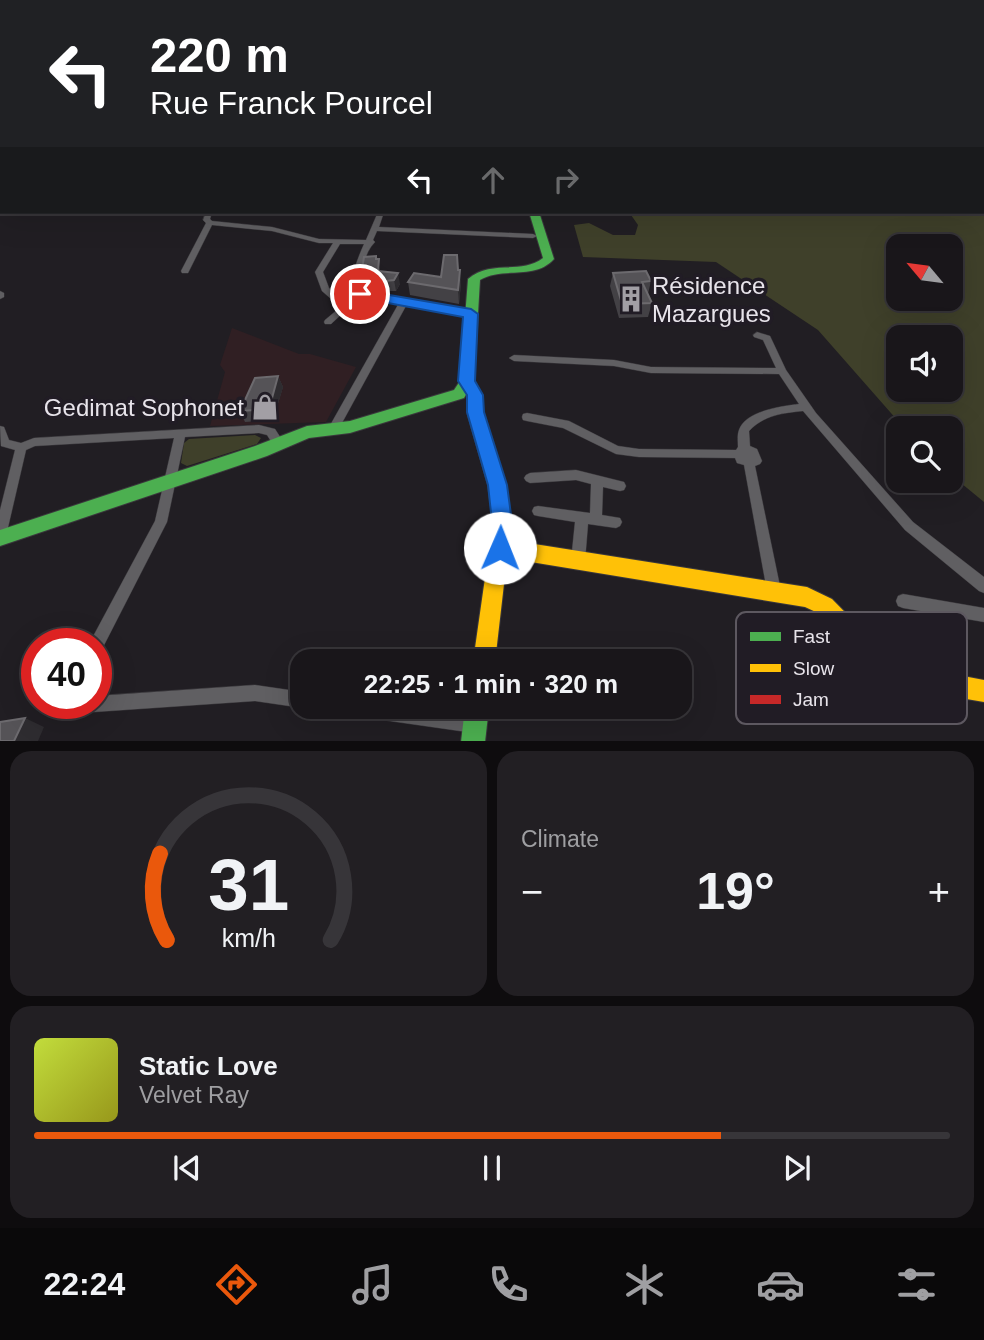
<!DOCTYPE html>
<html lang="en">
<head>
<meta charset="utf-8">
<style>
	:root { --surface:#19161a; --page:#221f23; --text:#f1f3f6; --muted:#9f9fa2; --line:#373539; --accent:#ea580c }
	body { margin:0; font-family:Arial,sans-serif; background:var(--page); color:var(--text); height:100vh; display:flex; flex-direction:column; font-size:26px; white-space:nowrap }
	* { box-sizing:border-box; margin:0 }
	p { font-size:23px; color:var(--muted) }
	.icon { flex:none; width:38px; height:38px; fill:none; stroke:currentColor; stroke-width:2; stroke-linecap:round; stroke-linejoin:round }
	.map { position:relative; height:741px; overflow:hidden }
	.panel { display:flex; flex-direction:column; gap:10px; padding:10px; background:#0e0c0e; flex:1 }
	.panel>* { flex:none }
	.banner { position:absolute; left:0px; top:0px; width:985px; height:214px; box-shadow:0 7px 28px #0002,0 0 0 2px var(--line); background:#202124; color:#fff; overflow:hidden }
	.needle { width:46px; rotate:299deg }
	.controls { position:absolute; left:886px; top:234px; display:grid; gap:14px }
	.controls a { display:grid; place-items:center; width:77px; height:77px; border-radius:14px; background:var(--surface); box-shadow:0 7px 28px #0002,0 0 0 2px var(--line); font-size:35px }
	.speed { position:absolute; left:21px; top:628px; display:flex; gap:14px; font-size:35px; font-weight:700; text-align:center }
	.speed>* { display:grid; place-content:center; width:91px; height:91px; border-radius:50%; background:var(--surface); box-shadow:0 7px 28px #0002,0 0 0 2px var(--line); line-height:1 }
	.speed .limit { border:10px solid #d22; background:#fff; color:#111 }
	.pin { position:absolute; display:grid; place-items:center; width:60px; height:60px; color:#fff; margin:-30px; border:4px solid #fff; border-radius:50%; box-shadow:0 2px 7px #0007 }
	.me { position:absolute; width:77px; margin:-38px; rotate:1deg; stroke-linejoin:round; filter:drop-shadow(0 0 5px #0008) }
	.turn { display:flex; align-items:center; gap:24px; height:147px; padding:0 35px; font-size:32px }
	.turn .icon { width:91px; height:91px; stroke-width:2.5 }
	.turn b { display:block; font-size:49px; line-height:60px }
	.lanes { display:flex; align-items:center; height:66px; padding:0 35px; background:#0003; justify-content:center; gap:35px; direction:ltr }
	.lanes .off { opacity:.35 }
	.big { font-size:52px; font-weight:800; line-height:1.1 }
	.panel .tile { flex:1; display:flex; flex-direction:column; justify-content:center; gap:10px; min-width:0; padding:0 24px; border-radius:21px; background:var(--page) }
	.panel .dial { align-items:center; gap:0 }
	.dial svg { height:182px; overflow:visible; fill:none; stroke:var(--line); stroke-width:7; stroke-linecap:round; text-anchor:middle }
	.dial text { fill:var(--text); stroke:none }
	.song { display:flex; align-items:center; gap:21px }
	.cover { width:84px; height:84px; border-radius:10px; background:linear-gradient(135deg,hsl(70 70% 55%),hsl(60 70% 35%)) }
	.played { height:7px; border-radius:4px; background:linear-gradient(90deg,var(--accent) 75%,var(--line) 75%) }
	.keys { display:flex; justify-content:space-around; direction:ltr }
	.heat { display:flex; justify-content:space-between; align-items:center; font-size:38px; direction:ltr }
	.panel .tiles { flex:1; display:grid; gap:10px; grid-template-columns:1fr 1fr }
	.tile:last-child { grid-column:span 2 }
	.trip { position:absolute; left:290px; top:649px; width:402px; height:70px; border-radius:21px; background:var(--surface); box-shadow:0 7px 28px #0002,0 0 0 2px var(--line); font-weight:800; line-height:70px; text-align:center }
	.menu { display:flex; height:112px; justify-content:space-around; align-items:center; background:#0a090a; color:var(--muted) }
	.menu .icon { width:49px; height:49px }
	.menu .current { color:var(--accent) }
	.menu b { font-size:32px; color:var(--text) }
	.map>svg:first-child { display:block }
	.commercial { fill:#301f23 }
	.green { fill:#3f402a; fill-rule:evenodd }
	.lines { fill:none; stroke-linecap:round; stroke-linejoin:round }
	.street-casing { stroke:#3a383c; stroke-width:1 }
	.fast-casing { stroke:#3a383c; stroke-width:2 }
	.slow-casing { stroke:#3a383c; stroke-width:2 }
	.jam-casing { stroke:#3a383c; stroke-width:2 }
	.street { fill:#605f62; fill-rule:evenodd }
	.fast { fill:#4caf50; fill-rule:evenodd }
	.slow { fill:#ffc107; fill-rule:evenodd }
	.jam { fill:#c62828; fill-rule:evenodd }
	.wall { fill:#434145 }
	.shaded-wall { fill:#2e2c30 }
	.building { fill:#555357; stroke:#6c6a6e; stroke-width:2 }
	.route { fill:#1a73e8; stroke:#114b97; stroke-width:2 }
	.labels { text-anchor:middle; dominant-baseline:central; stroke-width:7; stroke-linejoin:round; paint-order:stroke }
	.poi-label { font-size:24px; fill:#e8e4eb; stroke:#211c25; text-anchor:start }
	.key { fill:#211c25; stroke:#5d5860; stroke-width:2 }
	.key-label { font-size:19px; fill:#e8e4eb }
</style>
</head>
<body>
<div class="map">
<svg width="984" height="742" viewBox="0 0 984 742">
	<rect width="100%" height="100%" fill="#211e23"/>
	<!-- commercial -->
	<polygon class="commercial" points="232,328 299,354 310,354 356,367 326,422 210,426 225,372 220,365"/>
	<!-- green -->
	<g class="green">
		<path d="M629,212L984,213V502L950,474V429H905L818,330L716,262L583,257L574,225L589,223L613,235H635L638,225ZM898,247H950V299H898ZM898,338H950V390H898Z"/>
		<polygon points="255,435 261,438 257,444 187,466 181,463 184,443 189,439"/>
	</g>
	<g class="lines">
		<!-- street casing -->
		<g class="street-casing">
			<g id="street">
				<rect x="0" y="108" width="2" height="2"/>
				<rect x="0" y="173" width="2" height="4"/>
				<path d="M206,212H212L210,219L212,221L272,227L319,239L366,240L378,212H384L379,227L533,234L537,236L533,238L377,231L373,240L375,242C364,253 360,274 360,290L471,311L475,314L471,317L407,304L337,432H329L328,429L399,303L353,294C350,277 357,260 364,244H340L323,272L329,288L346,304L345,311L331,324H325L324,322L325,320L337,310L338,305L322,291L315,272L333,243H319L272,231L212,225L188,273H182L181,271L206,223L203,220Z"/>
				<polygon points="0,291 4,293 4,297 0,299"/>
				<path d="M757,332L770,336L786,370L816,413L913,522L984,577V593L979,591L905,530L803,411C783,413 764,415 749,431L750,446L757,449L762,461L760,464L755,466L781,591L779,596L774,598L769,596L767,591L744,465L737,463L735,458L639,457L616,454L563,428L527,421L523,420L522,417L523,414L527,413L569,421L618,446L639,449L736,450L738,447C738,442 737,435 739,430C745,411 782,406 799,404L779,374L651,373L614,366L514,361L509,358L514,355L614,360L651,367L776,368L763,340L754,337L753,335Z"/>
				<polygon points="259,425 275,429 284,443 282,446 278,447 274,446 267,435 259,433 185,437 167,522 101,651 96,653 96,644 89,644 155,521 174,438 35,446 26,450 6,536 5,540 0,542 0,510 15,450 1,446 0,426 4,427 9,440 21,443 34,438"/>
				<polygon points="576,470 624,482 626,486 624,490 620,491 603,487 602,515 620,518 622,522 620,526 616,528 588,524 585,561 583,565 578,567 573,565 571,561 575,522 538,516 534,515 532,511 534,507 538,506 590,513 591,484 576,480 530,483 526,481 524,478 526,475 530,473"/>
				<polygon points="903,594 984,608 984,622 903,608 898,606 896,601 898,596"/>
				<polygon points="255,685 303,692 303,707 305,707 303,708 255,701 94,712 88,710 86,704 96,704 96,696"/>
				<polygon points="340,707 405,707 474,717 480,719 482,725 480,731 474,733 348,715 342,713"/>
			</g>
		</g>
		<!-- fast casing -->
		<g class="fast-casing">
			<g id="fast">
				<path d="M529,212H539L554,259C534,281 503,266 480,280L474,381L464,398L350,433L309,438L267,456L0,546V530L255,446L307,426L350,421L454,390L460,381L468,279C490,259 521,275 543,258Z"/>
				<polygon points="465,707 489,707 485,742 461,742"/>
			</g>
		</g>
		<!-- slow casing -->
		<g class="slow-casing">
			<polygon id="slow" points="467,376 472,377 482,395 483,412 506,485 511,522 509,540 807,587 832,599 895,663 984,680 984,702 902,688 880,680 818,613 805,607 507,558 495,662 473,662 493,522 488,485 467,412 468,395 460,381"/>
		</g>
		<!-- jam casing -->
		<g class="jam-casing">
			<rect id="jam" x="0" y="137" width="2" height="4"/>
		</g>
		<!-- street -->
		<use href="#street" class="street"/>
		<!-- fast -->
		<use href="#fast" class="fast"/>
		<!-- slow -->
		<use href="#slow" class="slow"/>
		<!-- jam -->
		<use href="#jam" class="jam"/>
	</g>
	<!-- wall -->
	<g class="wall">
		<polygon points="377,259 380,271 400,284 396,291 387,291 363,285 361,275"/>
		<polygon points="458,270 461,283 459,304 410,295 408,282 441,277"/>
		<polygon points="613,273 651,281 648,294 652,303 648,317 619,318 610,286"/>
		<polygon points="278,376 283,387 273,420 245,422 240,411"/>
	</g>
	<!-- shaded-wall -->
	<g class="shaded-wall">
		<polygon points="460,270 461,283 459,304 458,290"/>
		<polygon points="398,273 400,284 396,291 394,280"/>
		<polygon points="278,376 283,387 273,420 269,409"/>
		<polygon points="25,718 44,727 38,741 14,741"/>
	</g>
	<!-- building -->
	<g class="building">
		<polygon points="444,255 457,255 458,270 460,270 458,290 408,282 414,273 441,277"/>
		<polygon points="376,256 376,259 379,259 378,271 398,273 394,280 385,281 361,275 364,257"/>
		<polygon points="646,271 651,281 642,282 652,303 622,304 613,273"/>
		<polygon points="278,376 269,409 240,411 255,378"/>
		<polygon points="25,718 14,741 0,741 0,722"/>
	</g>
	<!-- sky -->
	<linearGradient id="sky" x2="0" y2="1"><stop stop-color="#121013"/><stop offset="0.47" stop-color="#3d4150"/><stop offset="1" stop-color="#3d4150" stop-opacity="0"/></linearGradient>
	<rect width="984" height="197" fill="url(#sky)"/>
	<!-- route -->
	<polygon class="route" points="360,290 471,309 478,314 475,381 483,395 484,412 507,485 512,522 511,548 508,555 500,558 493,555 490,548 492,522 488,485 467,412 467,395 458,381 463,317 356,297 354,294"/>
	<!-- icons -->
	<defs>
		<g id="building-bare" transform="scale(2.1)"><path d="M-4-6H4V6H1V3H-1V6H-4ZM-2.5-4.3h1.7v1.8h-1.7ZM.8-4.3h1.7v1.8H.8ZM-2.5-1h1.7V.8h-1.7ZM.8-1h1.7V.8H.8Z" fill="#a29fa5" stroke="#211c25" stroke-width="2.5" paint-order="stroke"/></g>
		<g id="shop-bare" transform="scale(2.1)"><path d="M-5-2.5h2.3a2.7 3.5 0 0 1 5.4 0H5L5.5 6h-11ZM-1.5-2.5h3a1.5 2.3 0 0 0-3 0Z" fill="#a29fa5" stroke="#211c25" stroke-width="2.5" paint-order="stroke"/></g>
	</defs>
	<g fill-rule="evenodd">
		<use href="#building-bare" x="631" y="299"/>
		<use href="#shop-bare" x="265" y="407"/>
	</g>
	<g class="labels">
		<!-- poi labels -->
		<g class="poi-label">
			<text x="652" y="285">Résidence<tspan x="652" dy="28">Mazargues</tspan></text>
			<text x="244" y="407" text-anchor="end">Gedimat Sophonet</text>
		</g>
	</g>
	<!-- legend -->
	<rect x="736" y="612" width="231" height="112" rx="10" class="key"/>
	<rect x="750" y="632" width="31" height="9" fill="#4caf50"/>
	<rect x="750" y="664" width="31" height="8" fill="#ffc107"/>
	<rect x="750" y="695" width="31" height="9" fill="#c62828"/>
	<g class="key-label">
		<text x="793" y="643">Fast</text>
		<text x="793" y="675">Slow</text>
		<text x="793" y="706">Jam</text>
	</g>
</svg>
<div class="controls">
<a><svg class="needle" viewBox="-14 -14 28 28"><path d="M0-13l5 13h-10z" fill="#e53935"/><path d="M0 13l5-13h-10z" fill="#9f9fa2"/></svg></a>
<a><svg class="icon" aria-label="sound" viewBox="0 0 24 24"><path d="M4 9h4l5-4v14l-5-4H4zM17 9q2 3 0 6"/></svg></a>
<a><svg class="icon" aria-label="search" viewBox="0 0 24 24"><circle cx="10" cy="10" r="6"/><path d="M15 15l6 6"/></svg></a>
</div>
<div class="speed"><div class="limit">40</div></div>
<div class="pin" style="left:360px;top:294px;background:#d93025"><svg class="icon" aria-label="arrive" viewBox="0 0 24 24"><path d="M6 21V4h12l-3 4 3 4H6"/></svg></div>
<svg class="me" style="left:500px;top:548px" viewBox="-20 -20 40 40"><circle r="19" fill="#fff"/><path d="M0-13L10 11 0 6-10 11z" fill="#1a73e8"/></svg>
<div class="trip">22:25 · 1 min · 320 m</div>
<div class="banner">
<div class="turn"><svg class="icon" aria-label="left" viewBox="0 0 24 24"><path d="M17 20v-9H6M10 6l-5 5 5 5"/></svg><div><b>220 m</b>Rue Franck Pourcel</div></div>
<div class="lanes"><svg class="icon" aria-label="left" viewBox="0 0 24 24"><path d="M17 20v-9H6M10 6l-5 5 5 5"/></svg><svg class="icon off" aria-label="ahead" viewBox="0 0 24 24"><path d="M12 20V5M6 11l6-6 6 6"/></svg><svg class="icon off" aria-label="right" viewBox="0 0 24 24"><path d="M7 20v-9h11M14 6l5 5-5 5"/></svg></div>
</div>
</div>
<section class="panel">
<div class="tiles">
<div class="tile dial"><svg viewBox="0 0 100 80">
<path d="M14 69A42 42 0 1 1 86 69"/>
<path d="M14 69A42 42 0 0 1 11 31" stroke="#ea580c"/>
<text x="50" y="56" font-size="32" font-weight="700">31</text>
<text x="50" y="72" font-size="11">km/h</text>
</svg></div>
<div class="tile"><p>Climate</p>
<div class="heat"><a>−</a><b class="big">19°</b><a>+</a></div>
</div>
<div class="tile">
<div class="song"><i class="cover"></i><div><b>Static Love</b><p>Velvet Ray</p></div></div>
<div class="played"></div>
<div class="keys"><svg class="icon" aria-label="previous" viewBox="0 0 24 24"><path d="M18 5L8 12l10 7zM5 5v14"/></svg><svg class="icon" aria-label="pause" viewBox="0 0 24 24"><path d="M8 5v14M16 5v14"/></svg><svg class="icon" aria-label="next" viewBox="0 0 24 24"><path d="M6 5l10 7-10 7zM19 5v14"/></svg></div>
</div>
</div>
</section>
<nav class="menu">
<b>22:24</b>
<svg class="icon current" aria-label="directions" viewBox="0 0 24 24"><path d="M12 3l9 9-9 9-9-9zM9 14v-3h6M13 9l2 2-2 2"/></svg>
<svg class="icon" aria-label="music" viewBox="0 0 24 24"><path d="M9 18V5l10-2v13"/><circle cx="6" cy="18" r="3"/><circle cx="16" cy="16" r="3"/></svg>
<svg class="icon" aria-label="phone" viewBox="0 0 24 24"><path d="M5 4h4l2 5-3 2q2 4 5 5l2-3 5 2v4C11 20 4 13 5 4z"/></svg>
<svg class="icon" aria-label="climate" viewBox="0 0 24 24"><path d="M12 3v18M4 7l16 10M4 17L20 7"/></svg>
<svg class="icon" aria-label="car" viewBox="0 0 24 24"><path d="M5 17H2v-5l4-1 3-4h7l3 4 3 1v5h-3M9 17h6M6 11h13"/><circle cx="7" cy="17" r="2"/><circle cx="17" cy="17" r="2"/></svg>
<svg class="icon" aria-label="filters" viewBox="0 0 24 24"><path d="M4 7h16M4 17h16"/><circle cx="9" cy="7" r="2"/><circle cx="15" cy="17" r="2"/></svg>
</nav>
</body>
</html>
